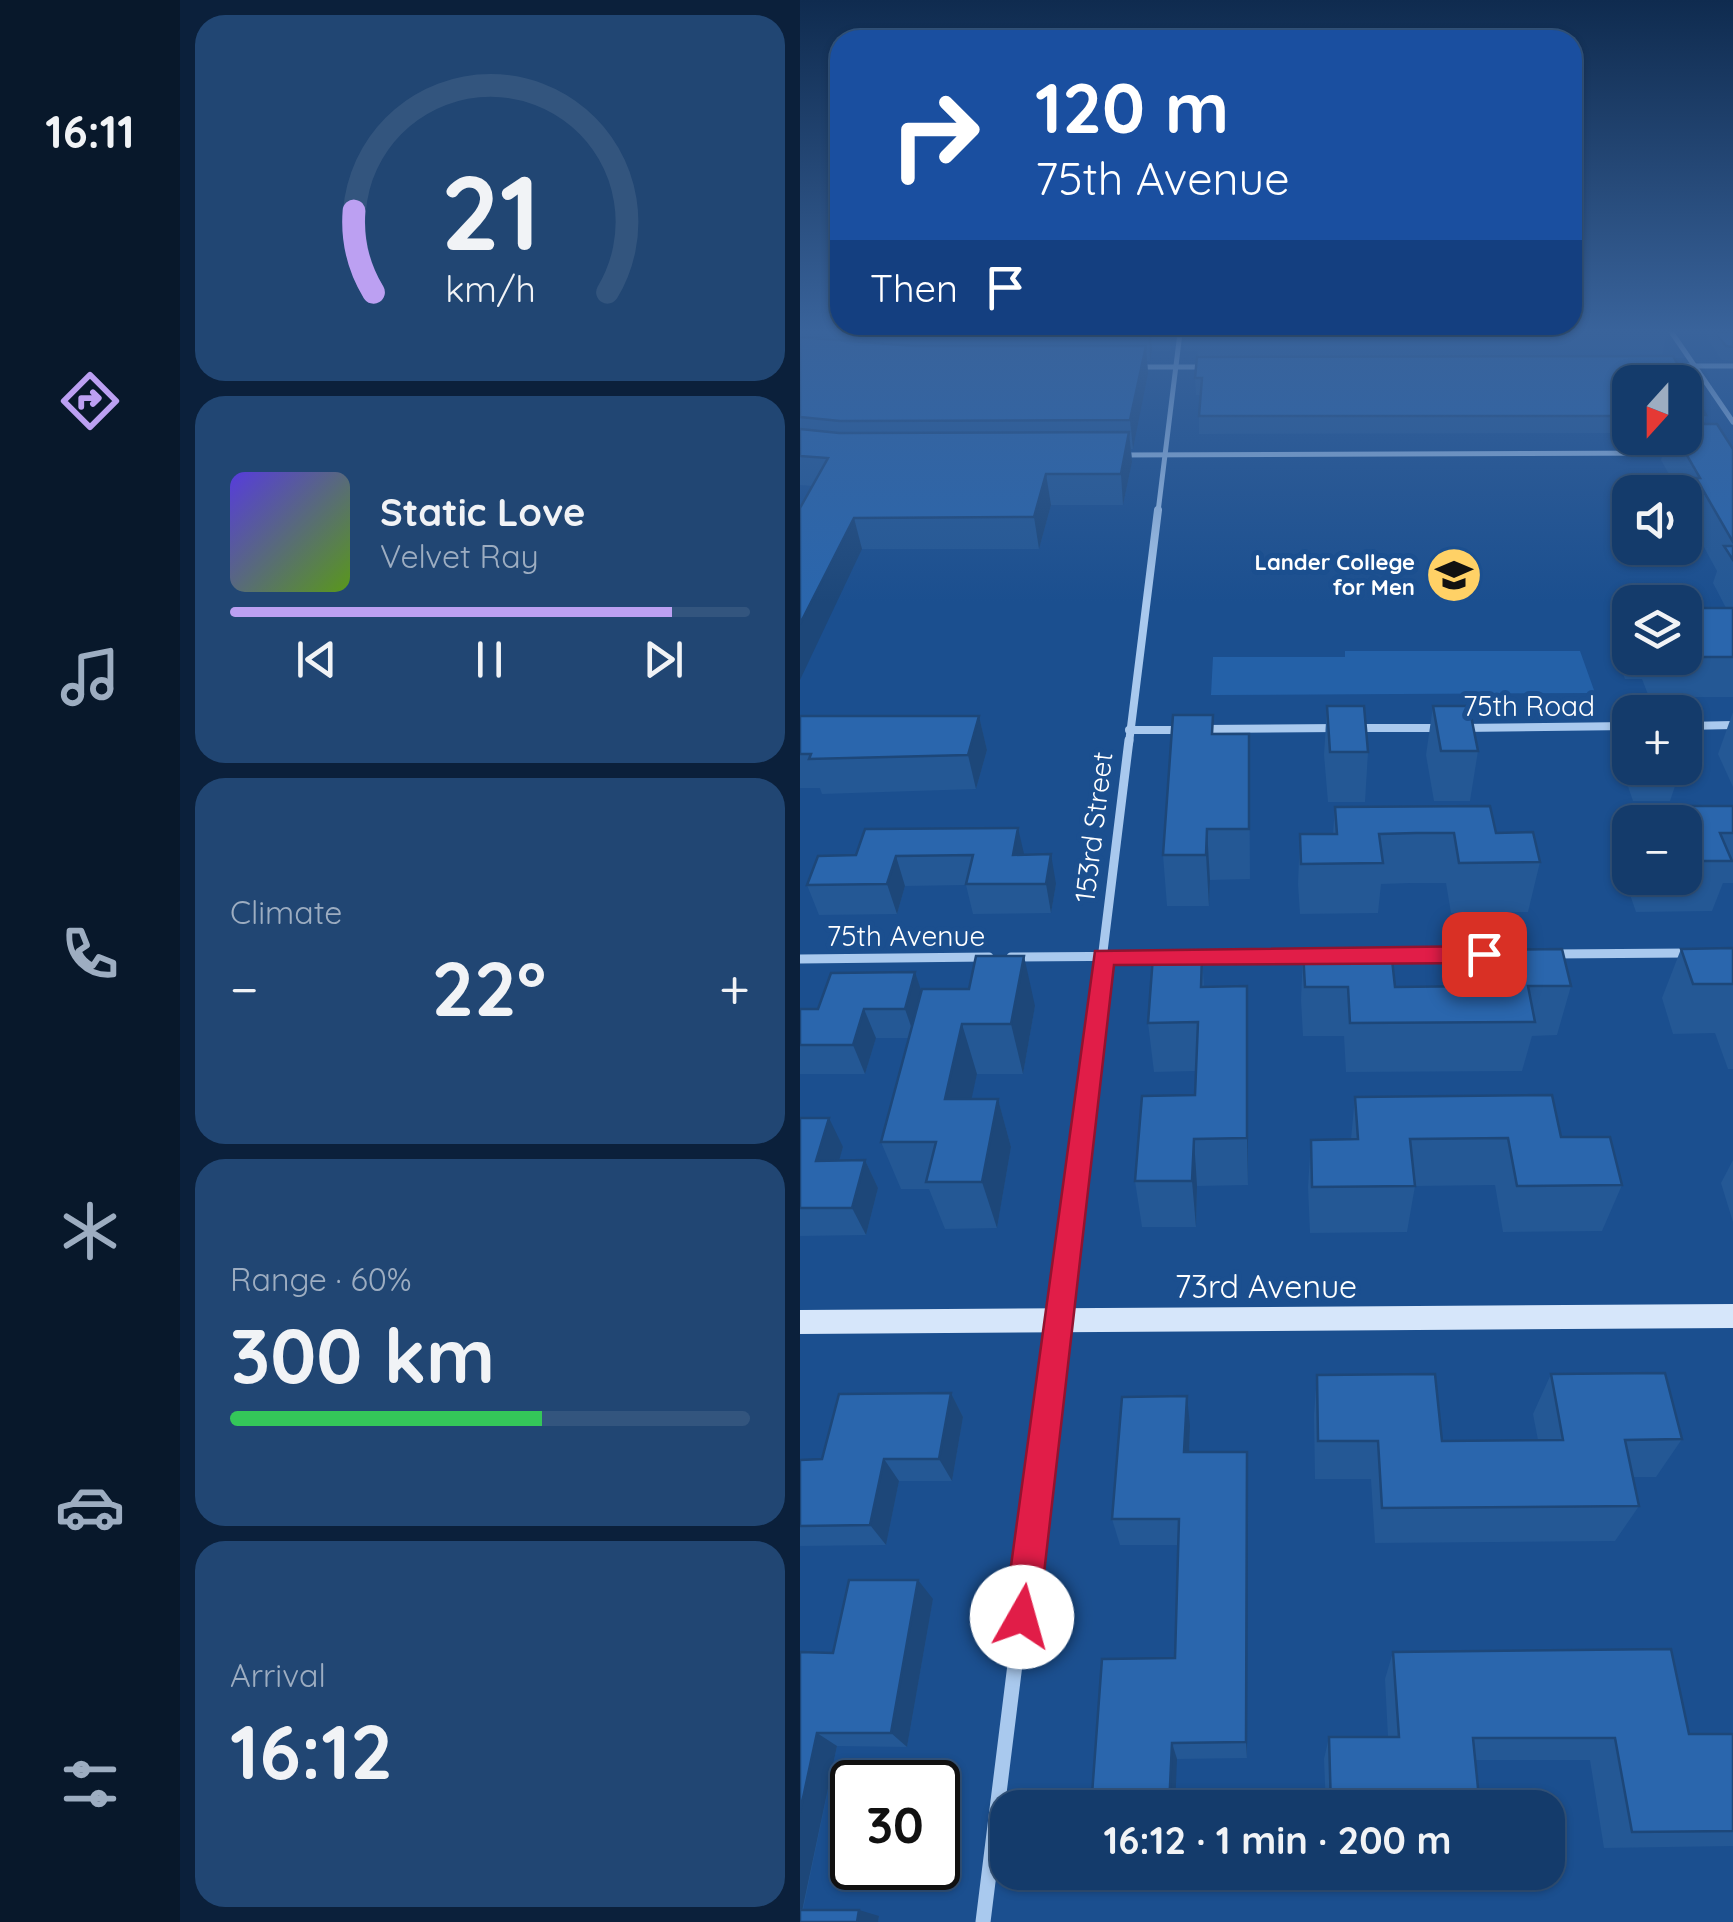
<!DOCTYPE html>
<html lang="en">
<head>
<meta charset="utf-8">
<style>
	:root { --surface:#143b6b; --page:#214673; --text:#f1f3f6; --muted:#9dadc1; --line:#33557e; --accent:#bca0f2 }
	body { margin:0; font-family:Quicksand,sans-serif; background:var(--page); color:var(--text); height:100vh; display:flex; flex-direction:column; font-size:38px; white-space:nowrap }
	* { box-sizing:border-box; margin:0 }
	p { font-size:32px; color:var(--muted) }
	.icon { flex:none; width:55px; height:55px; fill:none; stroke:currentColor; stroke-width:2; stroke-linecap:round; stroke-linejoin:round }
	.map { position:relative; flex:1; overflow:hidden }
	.sheet { display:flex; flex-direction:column; gap:15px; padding:15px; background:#0b203b; width:620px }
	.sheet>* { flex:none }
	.top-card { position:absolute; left:30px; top:30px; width:752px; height:305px; border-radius:30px; box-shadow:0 2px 8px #0004,0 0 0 2px var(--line); background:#1a4fa0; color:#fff; overflow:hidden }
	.needle { width:65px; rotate:201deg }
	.controls { position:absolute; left:812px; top:365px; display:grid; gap:20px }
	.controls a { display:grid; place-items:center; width:90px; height:90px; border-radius:20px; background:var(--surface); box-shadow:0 2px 8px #0004,0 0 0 2px var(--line); font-size:50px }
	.speed { position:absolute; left:30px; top:1760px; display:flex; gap:20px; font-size:50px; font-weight:700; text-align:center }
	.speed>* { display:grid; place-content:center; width:130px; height:130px; border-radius:50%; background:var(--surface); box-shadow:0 2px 8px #0004,0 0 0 2px var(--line); line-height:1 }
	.speed .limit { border:5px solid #111; border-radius:15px; background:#fff; color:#111 }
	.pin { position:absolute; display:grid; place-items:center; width:85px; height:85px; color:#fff; margin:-42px; border-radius:20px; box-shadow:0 5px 15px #0006 }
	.me { position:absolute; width:110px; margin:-55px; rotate:7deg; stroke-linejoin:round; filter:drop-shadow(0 0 8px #0008) }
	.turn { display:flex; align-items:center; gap:35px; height:210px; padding:0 40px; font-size:45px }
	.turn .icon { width:130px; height:130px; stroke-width:2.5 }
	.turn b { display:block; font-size:70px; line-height:85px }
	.then { display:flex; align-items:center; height:95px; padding:0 40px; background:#0003; gap:20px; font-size:38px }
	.big { font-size:75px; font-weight:800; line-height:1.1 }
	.sheet .card { flex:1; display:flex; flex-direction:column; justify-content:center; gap:15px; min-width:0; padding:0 35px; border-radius:30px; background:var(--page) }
	.sheet .dial { align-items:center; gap:0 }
	.dial svg { height:260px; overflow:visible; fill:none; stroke:var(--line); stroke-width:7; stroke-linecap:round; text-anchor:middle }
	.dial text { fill:var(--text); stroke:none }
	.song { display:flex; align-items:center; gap:30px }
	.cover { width:120px; height:120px; border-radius:15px; background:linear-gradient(135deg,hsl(250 70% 55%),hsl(90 70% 35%)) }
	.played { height:10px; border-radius:5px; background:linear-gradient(90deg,var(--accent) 85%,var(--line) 85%) }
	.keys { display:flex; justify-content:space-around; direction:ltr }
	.heat { display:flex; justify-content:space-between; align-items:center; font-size:55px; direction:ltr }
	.charge { height:15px; border-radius:8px; background:linear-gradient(90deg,#34c759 60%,var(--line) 0) }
	.trip { position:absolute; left:190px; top:1790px; width:575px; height:100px; border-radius:30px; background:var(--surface); box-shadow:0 2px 8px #0004,0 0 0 2px var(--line); font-weight:800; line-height:100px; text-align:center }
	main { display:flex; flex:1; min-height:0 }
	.dock { display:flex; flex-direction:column; width:180px; justify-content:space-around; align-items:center; background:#08182b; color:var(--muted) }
	.dock .icon { width:70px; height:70px }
	.dock .current { color:var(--accent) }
	.dock b { font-size:45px; color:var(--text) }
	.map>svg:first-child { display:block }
	.green { fill:#2461a8 }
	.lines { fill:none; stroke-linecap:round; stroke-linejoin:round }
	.street-far4 { stroke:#a9c9ee; stroke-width:5 }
	.street-far3 { stroke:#a9c9ee; stroke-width:8 }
	.street-far2 { stroke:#a9c9ee; stroke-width:9 }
	.street-far1 { stroke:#a9c9ee; stroke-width:12 }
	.street { stroke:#a9c9ee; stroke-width:15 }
	.secondary { fill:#d6e6fa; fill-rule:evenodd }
	.wall { fill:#245895 }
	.shaded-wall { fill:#1d4779 }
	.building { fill:#2a66ad; stroke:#1d4779; stroke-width:2.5 }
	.route { fill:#e11d48; stroke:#92132f; stroke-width:2.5 }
	.labels { text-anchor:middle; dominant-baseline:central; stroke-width:10; stroke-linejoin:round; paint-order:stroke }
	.far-poi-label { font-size:22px; font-weight:bold; fill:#fff; stroke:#1b4f8f; text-anchor:end }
	.street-label { font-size:28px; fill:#fff; stroke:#1b4f8f }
	.near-street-label { font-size:32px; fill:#fff; stroke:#1b4f8f }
</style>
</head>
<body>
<main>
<nav class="dock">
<b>16:11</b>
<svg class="icon current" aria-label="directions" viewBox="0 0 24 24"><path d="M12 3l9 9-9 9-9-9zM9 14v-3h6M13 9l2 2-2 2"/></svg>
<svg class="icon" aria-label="music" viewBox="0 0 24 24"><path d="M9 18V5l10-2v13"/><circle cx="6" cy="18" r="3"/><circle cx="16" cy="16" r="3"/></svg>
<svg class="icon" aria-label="phone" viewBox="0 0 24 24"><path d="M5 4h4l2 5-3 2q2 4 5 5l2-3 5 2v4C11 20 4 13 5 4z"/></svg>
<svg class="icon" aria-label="climate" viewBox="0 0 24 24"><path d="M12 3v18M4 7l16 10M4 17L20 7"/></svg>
<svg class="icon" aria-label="car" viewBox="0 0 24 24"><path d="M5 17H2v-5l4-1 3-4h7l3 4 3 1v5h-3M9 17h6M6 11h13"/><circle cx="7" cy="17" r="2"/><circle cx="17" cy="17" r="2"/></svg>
<svg class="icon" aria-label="filters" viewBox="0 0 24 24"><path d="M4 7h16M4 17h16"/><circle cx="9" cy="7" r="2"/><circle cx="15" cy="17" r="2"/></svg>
</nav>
<section class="sheet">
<div class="card dial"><svg viewBox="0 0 100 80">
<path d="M14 69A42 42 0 1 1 86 69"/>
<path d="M14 69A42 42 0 0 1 8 44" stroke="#bca0f2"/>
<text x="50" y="56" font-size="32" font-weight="700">21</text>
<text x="50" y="72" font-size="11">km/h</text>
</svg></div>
<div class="card">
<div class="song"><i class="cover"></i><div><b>Static Love</b><p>Velvet Ray</p></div></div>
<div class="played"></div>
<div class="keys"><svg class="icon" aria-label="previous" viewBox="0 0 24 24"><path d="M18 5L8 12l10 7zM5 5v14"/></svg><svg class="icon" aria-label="pause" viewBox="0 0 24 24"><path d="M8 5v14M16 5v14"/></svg><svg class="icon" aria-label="next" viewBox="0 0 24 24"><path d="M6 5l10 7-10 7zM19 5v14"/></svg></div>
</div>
<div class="card"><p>Climate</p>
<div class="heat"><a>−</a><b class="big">22°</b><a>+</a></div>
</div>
<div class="card"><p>Range · 60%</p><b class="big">300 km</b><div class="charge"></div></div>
<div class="card"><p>Arrival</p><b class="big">16:12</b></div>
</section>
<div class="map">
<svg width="933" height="1922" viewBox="0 0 933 1922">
	<rect width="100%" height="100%" fill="#1b4f8f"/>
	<!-- green -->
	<polygon class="green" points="545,651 780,651 795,693 411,695 413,657 545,657"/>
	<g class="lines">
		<!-- street-far4 -->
		<g class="street-far4">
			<polyline points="872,333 933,422"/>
			<polyline points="866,366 933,366"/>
			<polyline points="336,367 409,367"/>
			<polyline points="321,455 874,453"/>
			<polyline points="358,512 380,333"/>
		</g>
		<!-- street-far3 -->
		<g class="street-far3">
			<polyline points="885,726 933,725"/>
			<polyline points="556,728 639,728"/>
			<polyline points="661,728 830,726"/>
			<polyline points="401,729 539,728"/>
			<polyline points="329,730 384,730"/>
			<polyline points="329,743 358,510"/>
		</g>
		<!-- street-far2 -->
		<g class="street-far2">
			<polyline points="751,954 889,953"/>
			<polyline points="581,955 684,955"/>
			<polyline points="391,956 514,955"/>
			<polyline points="211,957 364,956"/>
			<polyline points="0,959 189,957"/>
			<polyline points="292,1041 329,740"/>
		</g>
		<!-- street-far1 -->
		<polyline class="street-far1" points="245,1426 293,1038"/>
		<!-- street -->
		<polyline class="street" points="183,1922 245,1423"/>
		<!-- secondary -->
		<polygon class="secondary" points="933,1304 933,1328 0,1334 0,1310"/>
	</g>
	<!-- wall -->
	<g class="wall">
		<polygon points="0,332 374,332 371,351 352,351 350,361 347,361 348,374 333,449 331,449 332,462 323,505 251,505 239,549 62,549 12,486 0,485"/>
		<polygon points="383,332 867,332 862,356 906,415 904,424 933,449 933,697 849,697 842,679 825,679 812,647 822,608 830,608 830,658 885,658 926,608 913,583 917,571 886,514 888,509 885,504 885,492 879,492 861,460 864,447 854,447 849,438 885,438 830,382 830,433 399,434 399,416 401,395 396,395 395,378 398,351 384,351"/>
		<polygon points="907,332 933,332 933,361 922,360 908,340 909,336"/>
		<polygon points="830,705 870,712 830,712 830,768 881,768 870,801 833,801 817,754"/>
		<polygon points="527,706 568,752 565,802 528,802 524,755"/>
		<polygon points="633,706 678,751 670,801 634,801 626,755"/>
		<polygon points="933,712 933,787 918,754"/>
		<polygon points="0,716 179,716 187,750 176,789 22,794 20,788 0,788"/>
		<polygon points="414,734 449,734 450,879 410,880 409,906 367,906 363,855"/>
		<polygon points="869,806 933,806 933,883 923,883 912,911 836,912 826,883 830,871 830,878 885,878 885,822 864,822"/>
		<polygon points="535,807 696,833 740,862 728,912 651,913 646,883 610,883 581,884 578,913 500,914 498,884 500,834 533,834"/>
		<polygon points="224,854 256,884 251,913 173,914 166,885 105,886 97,914 19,915 7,885 18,856"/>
		<polygon points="933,948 933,1069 928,1069 915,1033 873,1034 862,998 881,949"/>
		<polygon points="676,950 771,986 757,1035 732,1036 722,1071 546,1072 544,1036 503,1036 501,1000 503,951 595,987 669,986"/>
		<polygon points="402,955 404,987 448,1035 448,1185 397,1186 396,1227 342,1227 335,1181 395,1095 396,1071 354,1072 348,1023"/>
		<polygon points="115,972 121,991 235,1006 223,1074 177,1074 171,1099 198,1099 211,1147 197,1228 145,1229 129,1189 101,1189 81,1142 108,1038 76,1038 65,1074 0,1074 0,1009 18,1009"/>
		<polygon points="555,1097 761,1137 822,1185 802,1231 703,1232 695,1185 615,1186 607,1232 510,1233 508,1187 511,1140 551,1139"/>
		<polygon points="0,1118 43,1147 39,1160 65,1160 78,1188 66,1235 0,1236"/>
		<polygon points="933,1160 933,1222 921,1183"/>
		<polygon points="751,1374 882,1439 856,1477 833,1477 839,1506 815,1541 575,1543 571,1479 515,1479 514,1415 517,1375 642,1441 738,1440 733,1414"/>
		<polygon points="151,1393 163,1417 152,1481 99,1481 86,1545 0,1546 0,1460 22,1459"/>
		<polygon points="390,1426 389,1452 447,1452 447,1758 377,1759 291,1808 375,1658 379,1545 320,1545 312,1519"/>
		<polygon points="133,1599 107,1747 37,1746 3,1910 79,1916 78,1922 0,1922 0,1652 33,1653"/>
		<polygon points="593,1652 889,1734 933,1734 933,1846 804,1848 790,1760 675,1760 680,1808 526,1808 524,1759 529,1737 588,1737 585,1679"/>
	</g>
	<!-- shaded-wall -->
	<g class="shaded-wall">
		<polygon points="349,332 351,332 352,351 350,361"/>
		<polygon points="370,332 374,332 371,351"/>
		<polygon points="346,346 348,374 333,449 330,420"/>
		<polygon points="329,432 332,462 323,505 321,474"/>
		<polygon points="246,474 251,505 239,549 234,517"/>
		<polygon points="54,518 62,549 0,680 0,624"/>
		<polygon points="179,716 187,750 176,789 168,755"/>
		<polygon points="218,828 225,858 219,885 213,855"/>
		<polygon points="407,829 410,880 409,906 406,855"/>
		<polygon points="251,854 256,884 251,913 246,884"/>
		<polygon points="96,856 105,886 97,914 87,884"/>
		<polygon points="224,956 235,1006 223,1074 211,1024"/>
		<polygon points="115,972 125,1002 115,1038 105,1009"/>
		<polygon points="447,986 448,1035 448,1185 447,1138"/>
		<polygon points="64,1009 76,1038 65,1074 53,1045"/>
		<polygon points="162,1024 177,1074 161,1147 145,1099"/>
		<polygon points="198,1099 211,1147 197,1228 182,1182"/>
		<polygon points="29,1118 43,1147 31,1189 16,1161"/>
		<polygon points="394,1139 397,1186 396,1227 392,1181"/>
		<polygon points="65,1160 78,1188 66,1235 52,1208"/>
		<polygon points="151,1393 163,1417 152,1481 139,1459"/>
		<polygon points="387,1396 390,1426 388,1481 384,1452"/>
		<polygon points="447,1452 448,1480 447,1758 446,1742"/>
		<polygon points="84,1459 99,1481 86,1545 70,1525"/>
		<polygon points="118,1580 133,1599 107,1747 91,1733"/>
		<polygon points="17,1733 37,1746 1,1916 0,1916 0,1812"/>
		<polygon points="372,1743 377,1759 375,1808 369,1808"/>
		<polygon points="59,1910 79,1916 78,1922 57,1922"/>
	</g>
	<!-- building -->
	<g class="building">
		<polygon points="90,332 349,332 348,334 114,334"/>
		<polygon points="397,332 867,332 868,333 397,334"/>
		<polygon points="915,332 933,332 933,347 926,346"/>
		<polygon points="0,337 113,346 346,346 330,420 40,421 0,417"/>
		<polygon points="873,356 906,415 896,415 902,424 885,425 885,382 830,382 830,416 399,416 402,378 395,378 397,357"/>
		<polygon points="885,424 917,424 933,449 933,542 896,478 900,478 877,438 885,438"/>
		<polygon points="0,429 39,433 329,432 321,474 246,474 234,517 54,518 0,624 0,508 28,458 0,456"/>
		<polygon points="924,546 933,546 933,560"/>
		<polygon points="822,608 830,608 830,627"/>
		<rect x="885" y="608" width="48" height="49"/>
		<polygon points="830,705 866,705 870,712 833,712"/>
		<polygon points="527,706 564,706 568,752 530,752"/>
		<polygon points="633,706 669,706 678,751 641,751"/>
		<polygon points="373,715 413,715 412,734 449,734 449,829 407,829 406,855 363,855"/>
		<polygon points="0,716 179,716 168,755 9,759 11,754 0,754"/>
		<polygon points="690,806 696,833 733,832 740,862 659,863 654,833 616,833 579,834 583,863 501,864 500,834 537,834 535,807"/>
		<polygon points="869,806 933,806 933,833 920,833 932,861 885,861 885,822 876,822"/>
		<polygon points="218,828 213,855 251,854 246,884 166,884 173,855 96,856 87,884 7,885 18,856 56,855 65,829"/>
		<polygon points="933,948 933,984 893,984 881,949"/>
		<polygon points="762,949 771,986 728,986 735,1022 550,1023 548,987 505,987 503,951 591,950 595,987 682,986 676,950"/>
		<polygon points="402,955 401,987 447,986 447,1138 394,1139 392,1181 335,1181 342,1096 395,1095 398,1022 348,1023 353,956"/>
		<polygon points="176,956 224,956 211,1024 162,1024 145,1099 198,1099 182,1182 126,1182 136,1142 81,1142 122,989 169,989"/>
		<polygon points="115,972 105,1009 64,1009 53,1045 0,1045 0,1009 18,1009 31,973"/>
		<polygon points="752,1095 761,1137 810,1137 822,1185 717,1186 708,1138 610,1139 615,1186 512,1187 511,1140 558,1139 555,1097"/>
		<polygon points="0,1118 29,1118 16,1161 65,1160 52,1208 0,1208"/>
		<polygon points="865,1373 882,1439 825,1440 839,1506 582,1508 578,1441 518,1441 517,1375 635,1374 642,1441 763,1440 751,1374"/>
		<polygon points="151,1393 139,1459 84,1459 70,1525 0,1526 0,1460 22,1459 39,1394"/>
		<polygon points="387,1396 384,1452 447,1452 446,1742 372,1743 369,1808 291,1808 302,1659 375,1658 379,1519 312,1519 322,1397"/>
		<polygon points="49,1580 118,1580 91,1733 17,1733 0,1812 0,1652 33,1653"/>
		<polygon points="871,1649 889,1734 933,1734 933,1831 832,1832 815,1738 673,1738 680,1808 531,1808 529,1737 599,1737 593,1652"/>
		<polygon points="0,1910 59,1910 57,1922 0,1922"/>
	</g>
	<!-- sky -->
	<linearGradient id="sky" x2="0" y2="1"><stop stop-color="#0f2b4f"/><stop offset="0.55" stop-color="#39639b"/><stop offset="1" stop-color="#39639b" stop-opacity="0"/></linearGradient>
	<rect width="933" height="602" fill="url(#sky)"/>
	<!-- route -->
	<polygon class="route" points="684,946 695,954 684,963 314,965 239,1617 234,1629 222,1634 209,1629 204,1617 295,951"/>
	<!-- icons -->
	<defs>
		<g id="university-disc" transform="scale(2.875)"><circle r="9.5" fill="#ffd166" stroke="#1b4f8f"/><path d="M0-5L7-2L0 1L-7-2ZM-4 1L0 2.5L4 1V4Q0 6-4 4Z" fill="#111"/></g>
	</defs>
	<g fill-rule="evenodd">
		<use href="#university-disc" x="654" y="575"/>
	</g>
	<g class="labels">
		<!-- far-poi labels -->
		<g class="far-poi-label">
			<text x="615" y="562">Lander College<tspan x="615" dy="25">for Men</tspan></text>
		</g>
		<!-- street labels -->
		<g class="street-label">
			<text x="729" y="705">75th Road</text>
			<text transform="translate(293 827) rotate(-83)">153rd Street</text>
			<text x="106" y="935">75th Avenue</text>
		</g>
		<!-- near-street labels -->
		<g class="near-street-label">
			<text x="466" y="1286">73rd Avenue</text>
		</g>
	</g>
</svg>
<div class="controls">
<a><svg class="needle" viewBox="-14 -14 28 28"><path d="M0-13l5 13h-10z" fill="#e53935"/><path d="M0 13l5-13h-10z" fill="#9dadc1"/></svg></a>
<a><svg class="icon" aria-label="sound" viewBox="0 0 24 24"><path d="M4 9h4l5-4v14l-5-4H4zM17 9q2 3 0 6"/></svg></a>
<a><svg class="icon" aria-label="layers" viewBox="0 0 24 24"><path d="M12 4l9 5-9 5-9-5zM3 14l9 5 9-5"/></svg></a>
<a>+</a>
<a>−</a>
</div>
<div class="speed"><div class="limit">30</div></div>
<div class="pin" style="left:684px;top:954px;background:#d93025"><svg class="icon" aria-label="arrive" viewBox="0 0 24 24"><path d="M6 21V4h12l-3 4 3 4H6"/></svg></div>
<svg class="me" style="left:222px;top:1617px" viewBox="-20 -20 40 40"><circle r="19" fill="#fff"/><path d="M0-13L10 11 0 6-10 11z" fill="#e11d48"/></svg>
<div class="trip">16:12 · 1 min · 200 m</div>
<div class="top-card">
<div class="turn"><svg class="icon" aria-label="right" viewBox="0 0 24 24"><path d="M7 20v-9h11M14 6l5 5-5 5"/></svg><div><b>120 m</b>75th Avenue</div></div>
<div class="then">Then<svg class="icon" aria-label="arrive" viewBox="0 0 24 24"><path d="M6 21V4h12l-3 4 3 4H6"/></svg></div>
</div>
</div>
</main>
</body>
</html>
